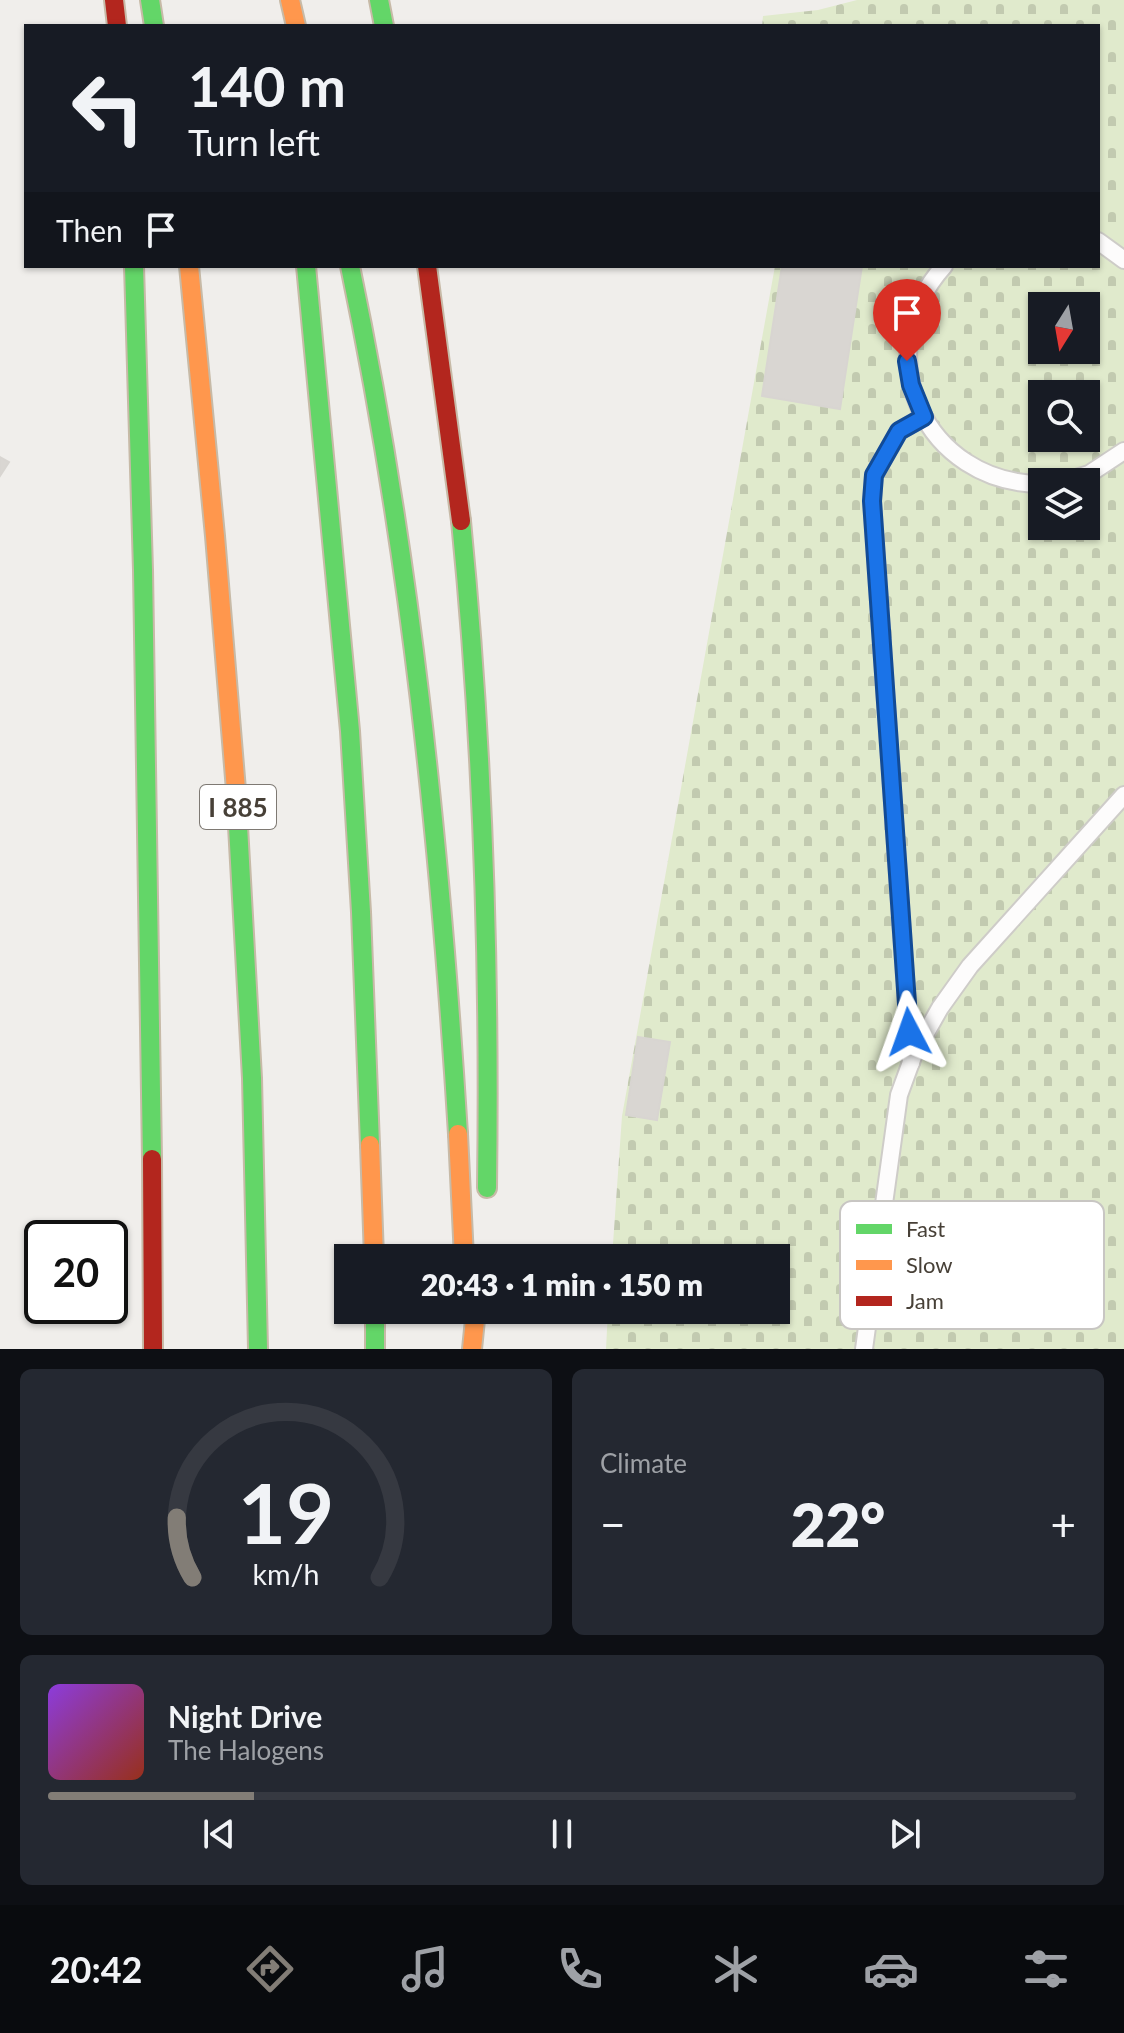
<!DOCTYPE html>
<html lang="en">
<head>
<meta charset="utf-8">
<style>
	:root { --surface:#171b24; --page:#242831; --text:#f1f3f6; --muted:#9ea1a6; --line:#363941; --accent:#827d76 }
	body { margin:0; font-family:Lato,sans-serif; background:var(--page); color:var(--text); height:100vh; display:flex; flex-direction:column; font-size:30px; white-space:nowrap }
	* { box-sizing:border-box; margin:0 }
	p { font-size:26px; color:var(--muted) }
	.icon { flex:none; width:44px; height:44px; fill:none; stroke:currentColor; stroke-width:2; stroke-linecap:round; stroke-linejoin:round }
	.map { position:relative; height:1349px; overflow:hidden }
	.details { display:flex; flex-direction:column; gap:20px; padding:20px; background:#0d0f14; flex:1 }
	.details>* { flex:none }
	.top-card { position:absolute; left:24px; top:24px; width:1076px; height:244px; border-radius:0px; box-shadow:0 2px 6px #0004; background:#171b24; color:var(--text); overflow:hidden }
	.needle { width:52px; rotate:191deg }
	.tools { position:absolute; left:1028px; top:292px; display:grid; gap:16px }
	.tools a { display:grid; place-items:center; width:72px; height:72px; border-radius:0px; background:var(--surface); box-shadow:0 2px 6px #0004; font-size:40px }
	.speed { position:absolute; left:24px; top:1220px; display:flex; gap:16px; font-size:40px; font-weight:700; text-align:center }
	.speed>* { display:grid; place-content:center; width:104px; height:104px; border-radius:50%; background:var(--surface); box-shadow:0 2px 6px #0004; line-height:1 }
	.speed .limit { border:4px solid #111; border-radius:12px; background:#fff; color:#111 }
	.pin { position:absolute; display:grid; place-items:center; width:68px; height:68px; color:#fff; margin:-82px -34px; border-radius:50% 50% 50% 0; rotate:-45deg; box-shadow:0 0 8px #0007 }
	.pin .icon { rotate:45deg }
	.me { position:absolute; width:88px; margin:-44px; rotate:356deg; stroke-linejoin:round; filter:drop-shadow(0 0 6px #0008) }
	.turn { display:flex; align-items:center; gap:28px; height:168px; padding:0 32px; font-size:36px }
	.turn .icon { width:104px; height:104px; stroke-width:2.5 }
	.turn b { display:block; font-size:56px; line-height:68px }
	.then { display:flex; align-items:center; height:76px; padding:0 32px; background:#0003; gap:16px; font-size:30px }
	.big { font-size:60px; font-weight:800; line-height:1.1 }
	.details .widget { flex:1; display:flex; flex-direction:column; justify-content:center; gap:12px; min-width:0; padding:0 28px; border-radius:12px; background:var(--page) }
	.details .dial { align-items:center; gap:0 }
	.dial svg { height:208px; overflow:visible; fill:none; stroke:var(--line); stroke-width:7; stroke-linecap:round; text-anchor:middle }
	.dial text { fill:var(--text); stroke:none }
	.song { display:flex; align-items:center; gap:24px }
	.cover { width:96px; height:96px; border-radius:12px; background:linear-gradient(135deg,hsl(270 70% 55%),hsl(10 70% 35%)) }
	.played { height:8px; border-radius:4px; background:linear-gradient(90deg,var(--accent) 20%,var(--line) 20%) }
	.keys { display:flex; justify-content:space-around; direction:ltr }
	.heat { display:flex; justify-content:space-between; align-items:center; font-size:44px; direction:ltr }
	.details .tiles { flex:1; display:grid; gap:20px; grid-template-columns:1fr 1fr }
	.widget:last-child { grid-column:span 2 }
	.trip { position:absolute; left:334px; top:1244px; width:456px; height:80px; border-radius:0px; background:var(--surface); box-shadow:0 2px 6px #0004; font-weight:800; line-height:80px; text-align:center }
	.tabs { display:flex; height:128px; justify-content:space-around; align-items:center; background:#090b0e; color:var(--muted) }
	.tabs .icon { width:56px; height:56px }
	.tabs .current { color:var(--accent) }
	.tabs b { font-size:36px; color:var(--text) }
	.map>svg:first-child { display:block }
	.cemetery { fill:url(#cemetery-stones); fill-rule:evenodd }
	.building { fill:#d9d6d2; stroke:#d8d5d1; stroke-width:2 }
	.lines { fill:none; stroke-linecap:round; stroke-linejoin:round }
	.lane-casing { stroke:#ceccc8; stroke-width:20 }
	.fast-casing { stroke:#c7baa7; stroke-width:22 }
	.slow-casing { stroke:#c7baa7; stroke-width:22 }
	.jam-casing { stroke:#c7baa7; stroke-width:22 }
	.lane { stroke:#fdfcfc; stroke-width:16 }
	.fast { stroke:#63d668; stroke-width:18 }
	.slow { stroke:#ff974d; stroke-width:18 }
	.jam { stroke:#b3261e; stroke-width:18 }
	.route-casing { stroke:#114b97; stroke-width:20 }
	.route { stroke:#1a73e8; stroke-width:14 }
	.labels { text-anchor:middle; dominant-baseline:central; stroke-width:8; stroke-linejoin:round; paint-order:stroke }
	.shield { fill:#fff; stroke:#7e7973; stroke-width:2 }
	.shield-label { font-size:26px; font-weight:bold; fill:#474037 }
	.key { fill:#fff; stroke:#c8c6c3; stroke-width:2 }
	.key-label { font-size:22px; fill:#474037 }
</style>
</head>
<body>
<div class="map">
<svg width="1124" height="1349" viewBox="0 0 1124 1349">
	<defs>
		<pattern id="cemetery-stones" width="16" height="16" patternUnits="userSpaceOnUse" patternTransform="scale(2)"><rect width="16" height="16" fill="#e0eacc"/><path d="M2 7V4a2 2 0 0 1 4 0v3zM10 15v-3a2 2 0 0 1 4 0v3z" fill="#c2cab0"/></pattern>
	</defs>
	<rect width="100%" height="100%" fill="#f0eeeb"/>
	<!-- cemetery -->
	<path class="cemetery" d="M857,0H1124V1349H606L608,1310H776V1258H612L622,1116L775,266H1098V26H762L763,16L818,10ZM1042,306H1086V350H1042ZM1042,394H1086V438H1042ZM1042,482H1086V526H1042Z"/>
	<!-- building -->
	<g class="building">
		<polygon points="782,266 862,266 840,409 762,396"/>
		<polygon points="0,457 9,462 0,476"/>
		<polygon points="638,1037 670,1042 657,1120 626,1115"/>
	</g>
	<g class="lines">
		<!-- lane casing -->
		<g class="lane-casing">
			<g id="lane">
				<polyline points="1098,241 1124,260"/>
				<path d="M944,266C865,354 925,484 1042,484"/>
				<polyline points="1063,482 1089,474 1124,451"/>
				<polyline points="911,1063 872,501 874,475 899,431 924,417"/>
				<polyline points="864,1349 899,1095 914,1054 940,1008 970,966 1124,795"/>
			</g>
		</g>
		<!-- fast casing -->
		<g class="fast-casing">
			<g id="fast">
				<polyline points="150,0 154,26"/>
				<polyline points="379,0 384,26"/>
				<polyline points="134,266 143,570 152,1159"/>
				<polyline points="306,266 350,731 361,912 370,1145"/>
				<path d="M350,266C410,552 440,843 458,1134"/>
				<path d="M461,521C483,743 490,965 487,1188"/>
				<polyline points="236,790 252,1078 258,1349"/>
				<polyline points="375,1310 375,1349"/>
			</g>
		</g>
		<!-- slow casing -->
		<g class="slow-casing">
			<g id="slow">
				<polyline points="290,0 296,26"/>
				<polyline points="189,266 215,536 236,790"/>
				<polyline points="458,1134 464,1258"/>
				<polyline points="370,1145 374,1258"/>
				<polyline points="472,1349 476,1310"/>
			</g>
		</g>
		<!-- jam casing -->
		<g class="jam-casing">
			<g id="jam">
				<polyline points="114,0 117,26"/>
				<polyline points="427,266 461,521"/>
				<polyline points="152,1159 153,1349"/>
			</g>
		</g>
		<!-- lane -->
		<use href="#lane" class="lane"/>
		<!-- fast -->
		<use href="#fast" class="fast"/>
		<!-- slow -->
		<use href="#slow" class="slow"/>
		<!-- jam -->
		<use href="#jam" class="jam"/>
	</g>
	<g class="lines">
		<!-- route casing -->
		<g class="route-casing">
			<polyline id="route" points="907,361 911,385 924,417 899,431 874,475 872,501 909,1032"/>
		</g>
		<!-- route -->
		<use href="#route" class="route"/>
	</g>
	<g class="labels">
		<!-- shield labels -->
		<rect class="shield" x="200" y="785" width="76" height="44" rx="6"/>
		<g class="shield-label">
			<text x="238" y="807">I 885</text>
		</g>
	</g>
	<!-- legend -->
	<rect x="840" y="1201" width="264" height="128" rx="12" class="key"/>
	<rect x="856" y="1224" width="36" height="10" fill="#63d668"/>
	<rect x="856" y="1260" width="36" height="10" fill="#ff974d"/>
	<rect x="856" y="1296" width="36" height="10" fill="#b3261e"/>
	<g class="key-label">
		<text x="906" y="1237">Fast</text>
		<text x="906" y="1273">Slow</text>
		<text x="906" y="1309">Jam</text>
	</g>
</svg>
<div class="tools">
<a><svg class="needle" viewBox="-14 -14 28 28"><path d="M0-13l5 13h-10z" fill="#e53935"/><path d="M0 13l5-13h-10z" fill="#9ea1a6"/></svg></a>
<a><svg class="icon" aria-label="search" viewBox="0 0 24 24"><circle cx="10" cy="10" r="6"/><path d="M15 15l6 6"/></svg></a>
<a><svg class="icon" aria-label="layers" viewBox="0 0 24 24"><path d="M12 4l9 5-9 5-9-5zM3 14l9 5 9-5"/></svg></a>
</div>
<div class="speed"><div class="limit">20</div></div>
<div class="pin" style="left:907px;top:361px;background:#d93025"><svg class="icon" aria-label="arrive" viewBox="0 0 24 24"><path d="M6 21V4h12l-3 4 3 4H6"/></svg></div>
<svg class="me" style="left:909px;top:1032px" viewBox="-20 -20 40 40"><path d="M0-17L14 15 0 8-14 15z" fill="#1a73e8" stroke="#fff" stroke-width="4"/></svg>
<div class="trip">20:43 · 1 min · 150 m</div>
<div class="top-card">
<div class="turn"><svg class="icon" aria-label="left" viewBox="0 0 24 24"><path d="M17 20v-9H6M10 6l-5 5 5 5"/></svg><div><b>140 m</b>Turn left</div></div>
<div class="then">Then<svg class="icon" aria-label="arrive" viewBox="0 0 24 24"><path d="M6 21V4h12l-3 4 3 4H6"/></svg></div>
</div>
</div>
<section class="details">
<div class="tiles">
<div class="widget dial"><svg viewBox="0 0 100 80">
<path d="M14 69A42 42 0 1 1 86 69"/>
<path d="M14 69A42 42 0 0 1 8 46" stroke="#827d76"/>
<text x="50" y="56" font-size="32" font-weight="700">19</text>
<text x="50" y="72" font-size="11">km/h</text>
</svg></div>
<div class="widget"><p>Climate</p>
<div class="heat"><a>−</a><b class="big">22°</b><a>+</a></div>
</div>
<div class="widget">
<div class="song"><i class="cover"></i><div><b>Night Drive</b><p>The Halogens</p></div></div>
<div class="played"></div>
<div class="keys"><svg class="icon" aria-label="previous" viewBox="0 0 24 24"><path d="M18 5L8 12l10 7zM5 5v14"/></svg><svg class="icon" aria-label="pause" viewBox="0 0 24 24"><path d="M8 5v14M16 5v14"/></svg><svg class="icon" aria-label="next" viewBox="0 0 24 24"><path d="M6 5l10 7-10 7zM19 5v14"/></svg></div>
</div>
</div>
</section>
<nav class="tabs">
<b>20:42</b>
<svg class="icon current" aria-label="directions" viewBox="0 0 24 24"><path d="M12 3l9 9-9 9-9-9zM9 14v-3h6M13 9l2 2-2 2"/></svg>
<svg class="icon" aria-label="music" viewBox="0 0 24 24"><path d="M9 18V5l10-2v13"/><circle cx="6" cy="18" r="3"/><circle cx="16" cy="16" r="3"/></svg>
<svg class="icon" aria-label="phone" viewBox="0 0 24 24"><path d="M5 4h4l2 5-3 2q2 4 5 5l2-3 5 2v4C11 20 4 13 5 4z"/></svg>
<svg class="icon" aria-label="climate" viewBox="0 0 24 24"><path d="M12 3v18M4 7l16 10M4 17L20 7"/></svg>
<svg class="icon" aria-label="car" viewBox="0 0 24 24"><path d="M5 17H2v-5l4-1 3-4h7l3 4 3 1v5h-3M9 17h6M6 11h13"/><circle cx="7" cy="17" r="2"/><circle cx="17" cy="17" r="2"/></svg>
<svg class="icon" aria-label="filters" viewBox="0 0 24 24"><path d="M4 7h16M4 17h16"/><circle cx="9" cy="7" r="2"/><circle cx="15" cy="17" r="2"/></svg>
</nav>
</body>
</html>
